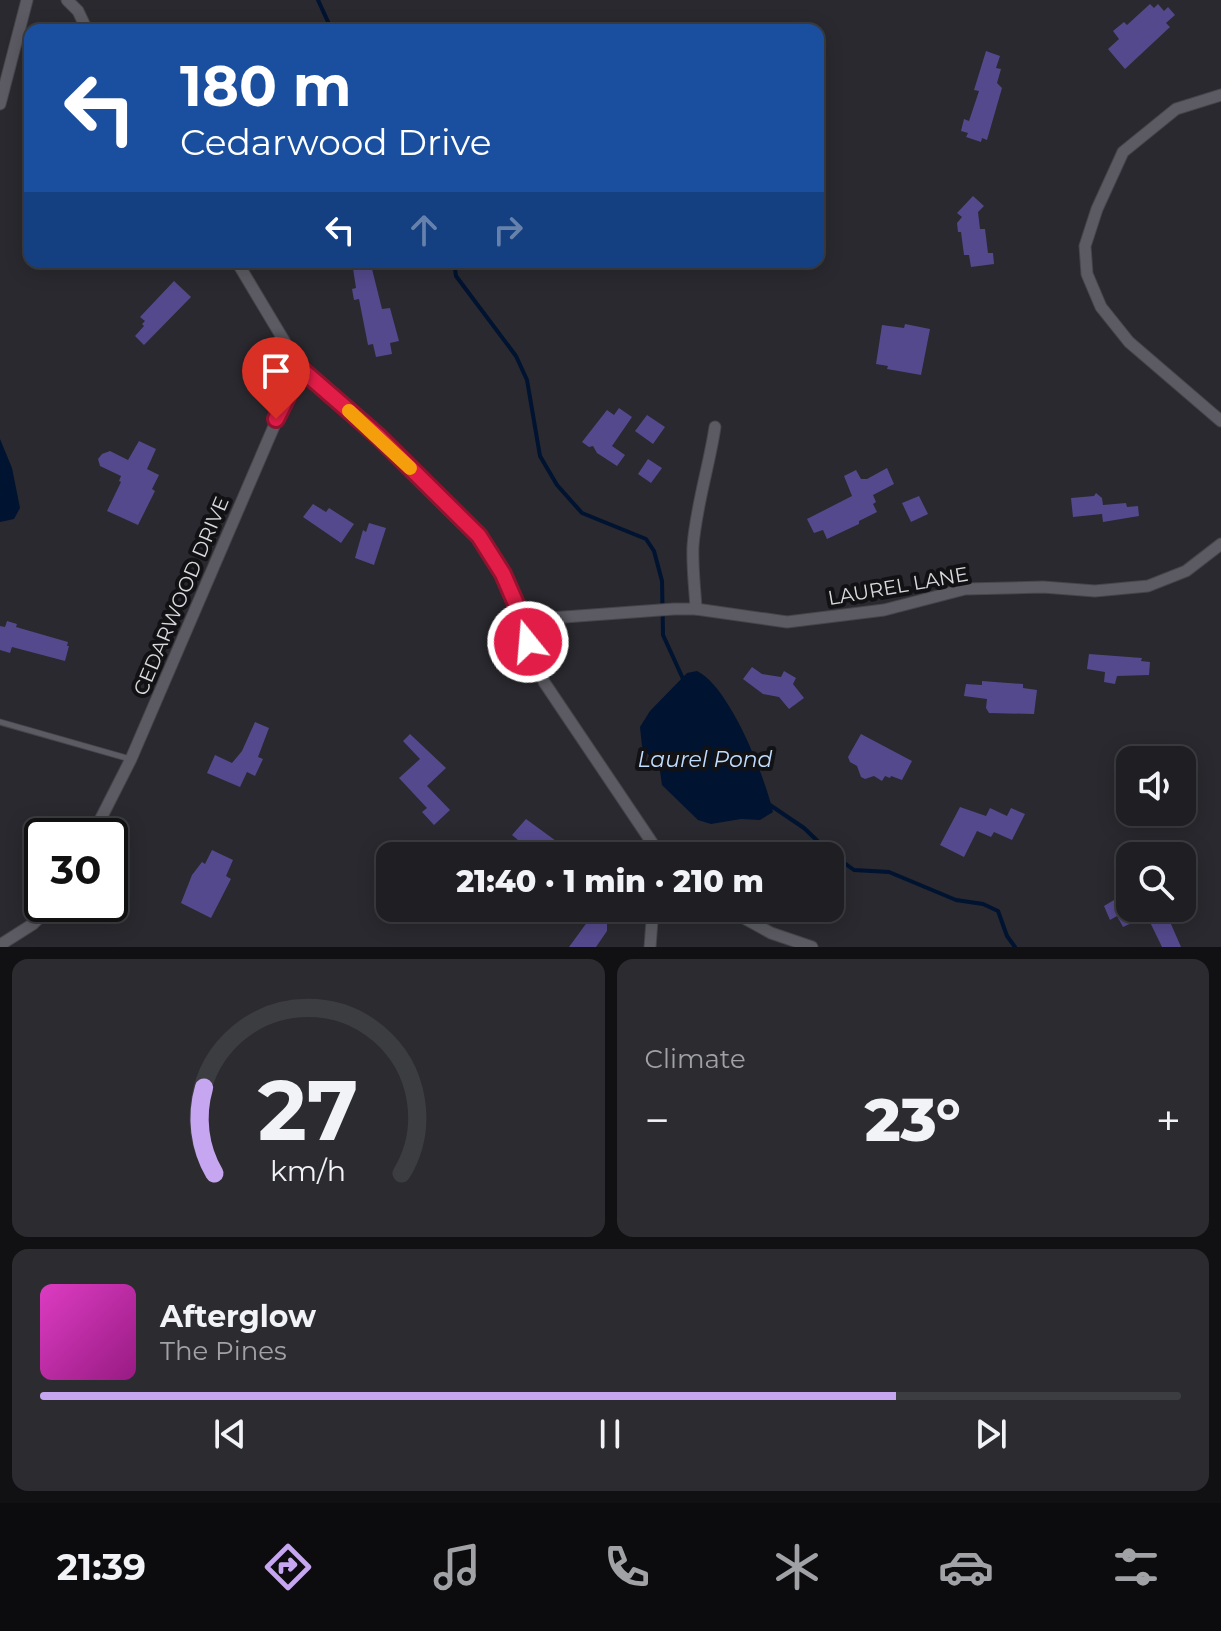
<!DOCTYPE html>
<html lang="en">
<head>
<meta charset="utf-8">
<style>
	:root { --surface:#1f1f23; --page:#2c2c30; --text:#f1f3f6; --muted:#a1a2a6; --line:#3c3d41; --accent:#c6a6f0 }
	body { margin:0; font-family:Montserrat,sans-serif; background:var(--page); color:var(--text); height:100vh; display:flex; flex-direction:column; font-size:30px; white-space:nowrap }
	* { box-sizing:border-box; margin:0 }
	p { font-size:26px; color:var(--muted) }
	.icon { flex:none; width:44px; height:44px; fill:none; stroke:currentColor; stroke-width:2; stroke-linecap:round; stroke-linejoin:round }
	.map { position:relative; height:947px; overflow:hidden }
	.side { display:flex; flex-direction:column; gap:12px; padding:12px; background:#111113; flex:1 }
	.side>* { flex:none }
	.hud { position:absolute; left:24px; top:24px; width:800px; height:244px; border-radius:16px; box-shadow:0 4px 20px #0003,0 0 0 2px var(--line); background:#1a4fa0; color:#fff; overflow:hidden }
	.controls { position:absolute; left:1116px; top:746px; display:grid; gap:16px }
	.controls a { display:grid; place-items:center; width:80px; height:80px; border-radius:16px; background:var(--surface); box-shadow:0 4px 20px #0003,0 0 0 2px var(--line); font-size:40px }
	.speed { position:absolute; left:24px; top:818px; display:flex; gap:16px; font-size:40px; font-weight:700; text-align:center }
	.speed>* { display:grid; place-content:center; width:104px; height:104px; border-radius:50%; background:var(--surface); box-shadow:0 4px 20px #0003,0 0 0 2px var(--line); line-height:1 }
	.speed .limit { border:4px solid #111; border-radius:12px; background:#fff; color:#111 }
	.pin { position:absolute; display:grid; place-items:center; width:68px; height:68px; color:#fff; margin:-82px -34px; border-radius:50% 50% 50% 0; rotate:-45deg; box-shadow:0 0 8px #0007 }
	.pin .icon { rotate:45deg }
	.me { position:absolute; width:88px; margin:-44px; rotate:343deg; stroke-linejoin:round; filter:drop-shadow(0 0 6px #0008) }
	.turn { display:flex; align-items:center; gap:28px; height:168px; padding:0 24px; font-size:36px }
	.turn .icon { width:104px; height:104px; stroke-width:2.5 }
	.turn b { display:block; font-size:56px; line-height:68px }
	.lanes { display:flex; align-items:center; height:76px; padding:0 24px; background:#0003; justify-content:center; gap:40px; direction:ltr }
	.lanes .off { opacity:.35 }
	.big { font-size:60px; font-weight:800; line-height:1.1 }
	.side .card { flex:1; display:flex; flex-direction:column; justify-content:center; gap:12px; min-width:0; padding:0 28px; border-radius:16px; background:var(--page) }
	.side .dial { align-items:center; gap:0 }
	.dial svg { height:208px; overflow:visible; fill:none; stroke:var(--line); stroke-width:7; stroke-linecap:round; text-anchor:middle }
	.dial text { fill:var(--text); stroke:none }
	.song { display:flex; align-items:center; gap:24px }
	.cover { width:96px; height:96px; border-radius:12px; background:linear-gradient(135deg,hsl(310 70% 55%),hsl(310 70% 35%)) }
	.played { height:8px; border-radius:4px; background:linear-gradient(90deg,var(--accent) 75%,var(--line) 75%) }
	.keys { display:flex; justify-content:space-around; direction:ltr }
	.heat { display:flex; justify-content:space-between; align-items:center; font-size:44px; direction:ltr }
	.side .tiles { flex:1; display:grid; gap:12px; grid-template-columns:1fr 1fr }
	.card:last-child { grid-column:span 2 }
	.trip { position:absolute; left:376px; top:842px; width:468px; height:80px; border-radius:16px; background:var(--surface); box-shadow:0 4px 20px #0003,0 0 0 2px var(--line); font-weight:800; line-height:80px; text-align:center }
	.dock { display:flex; height:128px; justify-content:space-around; align-items:center; background:#0c0c0e; color:var(--muted) }
	.dock .icon { width:56px; height:56px }
	.dock .on { color:var(--accent) }
	.dock b { font-size:36px; color:var(--text) }
	.map>svg:first-child { display:block }
	.water { fill:#001330 }
	.lines { fill:none; stroke-linecap:round; stroke-linejoin:round }
	.stream { stroke:#001330; stroke-width:4 }
	.building { fill:#54498d }
	.lane-casing { stroke:#46454b; stroke-width:7 }
	.street-casing { stroke:#46454b; stroke-width:13 }
	.lane { stroke:#5c5b63; stroke-width:5 }
	.street { stroke:#5c5b63; stroke-width:11 }
	.route-casing { stroke:#92132f; stroke-width:20 }
	.route { stroke:#e11d48; stroke-width:14 }
	.slow { stroke:#f59e0b; stroke-width:14 }
	.labels { text-anchor:middle; dominant-baseline:central; stroke-width:8; stroke-linejoin:round; paint-order:stroke }
	.street-label { font-size:20px; fill:#dad9de; stroke:#121215 }
	.water-label { font-size:22px; font-style:italic; fill:#c1ddff; stroke:#121215 }
</style>
</head>
<body>
<div class="map">
<svg width="1221" height="947" viewBox="0 0 1221 947">
	<rect width="100%" height="100%" fill="#29292f"/>
	<!-- water -->
	<g class="water">
		<polygon points="0,439 12,468 20,508 14,519 0,522"/>
		<path d="M697,671C730,687 765,777 773,812L760,820L741,819L711,824L698,820L662,785L660,771L642,746L640,727L650,711L687,673Z"/>
	</g>
	<g class="lines">
		<!-- stream -->
		<g class="stream">
			<polyline points="318,0 329,24 335,30"/>
			<polyline points="454,262 456,276 516,356 527,380 540,456 557,485 582,513 646,539 654,551 662,581 663,635 684,681"/>
			<polyline points="767,803 804,828 829,852 854,870 889,872 956,900 983,904 998,911 1007,936 1015,947"/>
		</g>
	</g>
	<!-- building -->
	<g class="building">
		<polygon points="1150,4 1154,8 1158,4 1164,11 1168,7 1175,15 1166,23 1170,27 1125,69 1108,49 1119,39 1113,31 1124,22 1127,25"/>
		<polygon points="986,51 1000,56 996,68 1001,69 997,83 1002,88 987,140 982,138 981,142 966,137 968,133 961,131 964,119 969,121 979,91 974,90"/>
		<polygon points="973,196 984,206 978,212 980,229 985,229 988,253 993,253 994,264 971,267 969,255 964,255 961,232 958,232 957,223 962,217 957,213"/>
		<polygon points="352,262 368,262 369,266 371,265 382,309 390,308 399,341 390,343 392,354 376,357 373,344 368,345 359,299 354,300 352,289 356,288"/>
		<polygon points="174,281 191,297 144,345 135,336 144,326 142,324 145,321 140,317"/>
		<polygon points="905,324 930,329 921,375 887,369 888,366 876,364 882,325 904,328"/>
		<polygon points="619,408 632,417 612,446 625,455 617,466 597,453 593,446 589,447 582,442 607,410 614,415"/>
		<polygon points="647,415 665,427 653,444 635,431"/>
		<polygon points="139,441 156,449 147,469 159,475 152,489 155,491 138,525 107,511 121,482 119,481 121,476 100,466 98,459 102,454 110,451 128,460"/>
		<polygon points="648,459 662,468 651,483 638,474"/>
		<polygon points="887,468 894,484 873,495 876,502 873,504 877,512 859,521 859,524 827,539 823,530 814,533 807,519 852,496 844,476 856,470 861,479 867,479"/>
		<polygon points="1096,493 1102,498 1103,505 1126,503 1127,507 1138,506 1139,516 1103,522 1102,514 1073,517 1071,498 1094,496"/>
		<polygon points="919,496 928,514 911,522 902,503"/>
		<polygon points="313,504 326,512 329,508 354,524 341,543 303,517"/>
		<polygon points="369,523 386,528 374,565 355,558 363,530 366,532"/>
		<polygon points="7,621 17,624 16,627 68,642 67,646 69,646 65,661 12,647 10,653 0,650 0,626 5,627"/>
		<polygon points="1089,654 1142,658 1141,661 1150,662 1149,675 1117,676 1115,684 1104,682 1105,672 1087,669"/>
		<polygon points="752,667 762,674 781,677 784,671 796,678 793,684 804,698 789,709 779,697 763,694 743,679"/>
		<polygon points="982,681 1023,684 1023,688 1037,690 1034,714 989,713 986,708 987,699 964,696 966,684 982,685"/>
		<polygon points="255,722 269,728 258,757 263,759 255,776 247,772 240,787 207,773 215,755 232,763 242,751"/>
		<polygon points="410,734 446,768 427,786 450,810 434,825 422,812 427,808 399,778 420,759 403,741"/>
		<polygon points="861,734 912,761 902,780 891,776 890,778 885,776 882,781 874,776 865,779 861,777 857,766 850,762 848,757"/>
		<polygon points="960,807 986,816 990,808 1007,816 1011,808 1025,814 1012,840 994,832 991,837 977,831 964,857 940,845"/>
		<polygon points="526,819 567,849 561,856 554,856 548,851 544,855 529,842 525,846 512,835"/>
		<polygon points="212,850 233,860 226,876 231,879 211,918 181,903 192,875 202,862 205,864"/>
		<polygon points="1124,894 1126,896 1130,894 1130,908 1164,908 1181,947 1162,947 1147,916 1123,927 1117,916 1110,920 1104,906"/>
		<polygon points="588,908 607,908 607,931 596,947 569,947 588,921"/>
	</g>
	<g class="lines">
		<!-- lane casing -->
		<g class="lane-casing">
			<polyline id="lane" points="0,722 130,759"/>
		</g>
		<!-- street casing -->
		<g class="street-casing">
			<g id="street">
				<polyline points="67,0 78,11 87,30"/>
				<polyline points="1221,95 1176,109 1123,152 1097,209 1085,246 1087,274 1101,307 1129,342 1221,421"/>
				<polyline points="0,104 27,0"/>
				<polyline points="237,262 301,369 378,436 479,536 503,574 523,620 528,642 544,682 661,856"/>
				<path d="M696,609C695,589 692,567 693,546C696,506 709,467 715,427"/>
				<polyline points="523,620 674,609 696,609 787,622 884,610 965,589 1043,587 1095,591 1148,586 1186,571 1221,544"/>
				<polyline points="92,836 131,759 293,382 301,369"/>
				<polyline points="726,908 771,933 812,947"/>
				<polyline points="0,945 33,924 53,904"/>
				<polyline points="650,947 653,908"/>
			</g>
		</g>
		<!-- lane -->
		<use href="#lane" class="lane"/>
		<!-- street -->
		<use href="#street" class="street"/>
	</g>
	<g class="lines">
		<!-- route casing -->
		<g class="route-casing">
			<polyline id="route" points="276,419 301,369 378,436 479,536 503,574 523,620 528,642"/>
		</g>
		<!-- route -->
		<use href="#route" class="route"/>
		<!-- slow -->
		<polyline class="slow" points="349,411 410,468"/>
	</g>
	<g class="labels">
		<!-- street labels -->
		<g class="street-label">
			<text transform="translate(898 586) rotate(-10)">LAUREL LANE</text>
			<text transform="translate(181 596) rotate(-67)">CEDARWOOD DRIVE</text>
		</g>
		<!-- water labels -->
		<g class="water-label">
			<text x="705" y="759">Laurel Pond</text>
		</g>
	</g>
</svg>
<div class="controls">
<a><svg class="icon" aria-label="sound" viewBox="0 0 24 24"><path d="M4 9h4l5-4v14l-5-4H4zM17 9q2 3 0 6"/></svg></a>
<a><svg class="icon" aria-label="search" viewBox="0 0 24 24"><circle cx="10" cy="10" r="6"/><path d="M15 15l6 6"/></svg></a>
</div>
<div class="speed"><div class="limit">30</div></div>
<div class="pin" style="left:276px;top:419px;background:#d93025"><svg class="icon" aria-label="arrive" viewBox="0 0 24 24"><path d="M6 21V4h12l-3 4 3 4H6"/></svg></div>
<svg class="me" style="left:528px;top:642px" viewBox="-20 -20 40 40"><circle r="17" fill="#e11d48" stroke="#fff" stroke-width="3"/><path d="M0-11L8 9 0 5-8 9z" fill="#fff"/></svg>
<div class="trip">21:40 · 1 min · 210 m</div>
<div class="hud">
<div class="turn"><svg class="icon" aria-label="left" viewBox="0 0 24 24"><path d="M17 20v-9H6M10 6l-5 5 5 5"/></svg><div><b>180 m</b>Cedarwood Drive</div></div>
<div class="lanes"><svg class="icon" aria-label="left" viewBox="0 0 24 24"><path d="M17 20v-9H6M10 6l-5 5 5 5"/></svg><svg class="icon off" aria-label="ahead" viewBox="0 0 24 24"><path d="M12 20V5M6 11l6-6 6 6"/></svg><svg class="icon off" aria-label="right" viewBox="0 0 24 24"><path d="M7 20v-9h11M14 6l5 5-5 5"/></svg></div>
</div>
</div>
<section class="side">
<div class="tiles">
<div class="card dial"><svg viewBox="0 0 100 80">
<path d="M14 69A42 42 0 1 1 86 69"/>
<path d="M14 69A42 42 0 0 1 10 36" stroke="#c6a6f0"/>
<text x="50" y="56" font-size="32" font-weight="700">27</text>
<text x="50" y="72" font-size="11">km/h</text>
</svg></div>
<div class="card"><p>Climate</p>
<div class="heat"><a>−</a><b class="big">23°</b><a>+</a></div>
</div>
<div class="card">
<div class="song"><i class="cover"></i><div><b>Afterglow</b><p>The Pines</p></div></div>
<div class="played"></div>
<div class="keys"><svg class="icon" aria-label="previous" viewBox="0 0 24 24"><path d="M18 5L8 12l10 7zM5 5v14"/></svg><svg class="icon" aria-label="pause" viewBox="0 0 24 24"><path d="M8 5v14M16 5v14"/></svg><svg class="icon" aria-label="next" viewBox="0 0 24 24"><path d="M6 5l10 7-10 7zM19 5v14"/></svg></div>
</div>
</div>
</section>
<nav class="dock">
<b>21:39</b>
<svg class="icon on" aria-label="directions" viewBox="0 0 24 24"><path d="M12 3l9 9-9 9-9-9zM9 14v-3h6M13 9l2 2-2 2"/></svg>
<svg class="icon" aria-label="music" viewBox="0 0 24 24"><path d="M9 18V5l10-2v13"/><circle cx="6" cy="18" r="3"/><circle cx="16" cy="16" r="3"/></svg>
<svg class="icon" aria-label="phone" viewBox="0 0 24 24"><path d="M5 4h4l2 5-3 2q2 4 5 5l2-3 5 2v4C11 20 4 13 5 4z"/></svg>
<svg class="icon" aria-label="climate" viewBox="0 0 24 24"><path d="M12 3v18M4 7l16 10M4 17L20 7"/></svg>
<svg class="icon" aria-label="car" viewBox="0 0 24 24"><path d="M5 17H2v-5l4-1 3-4h7l3 4 3 1v5h-3M9 17h6M6 11h13"/><circle cx="7" cy="17" r="2"/><circle cx="17" cy="17" r="2"/></svg>
<svg class="icon" aria-label="filters" viewBox="0 0 24 24"><path d="M4 7h16M4 17h16"/><circle cx="9" cy="7" r="2"/><circle cx="15" cy="17" r="2"/></svg>
</nav>
</body>
</html>
